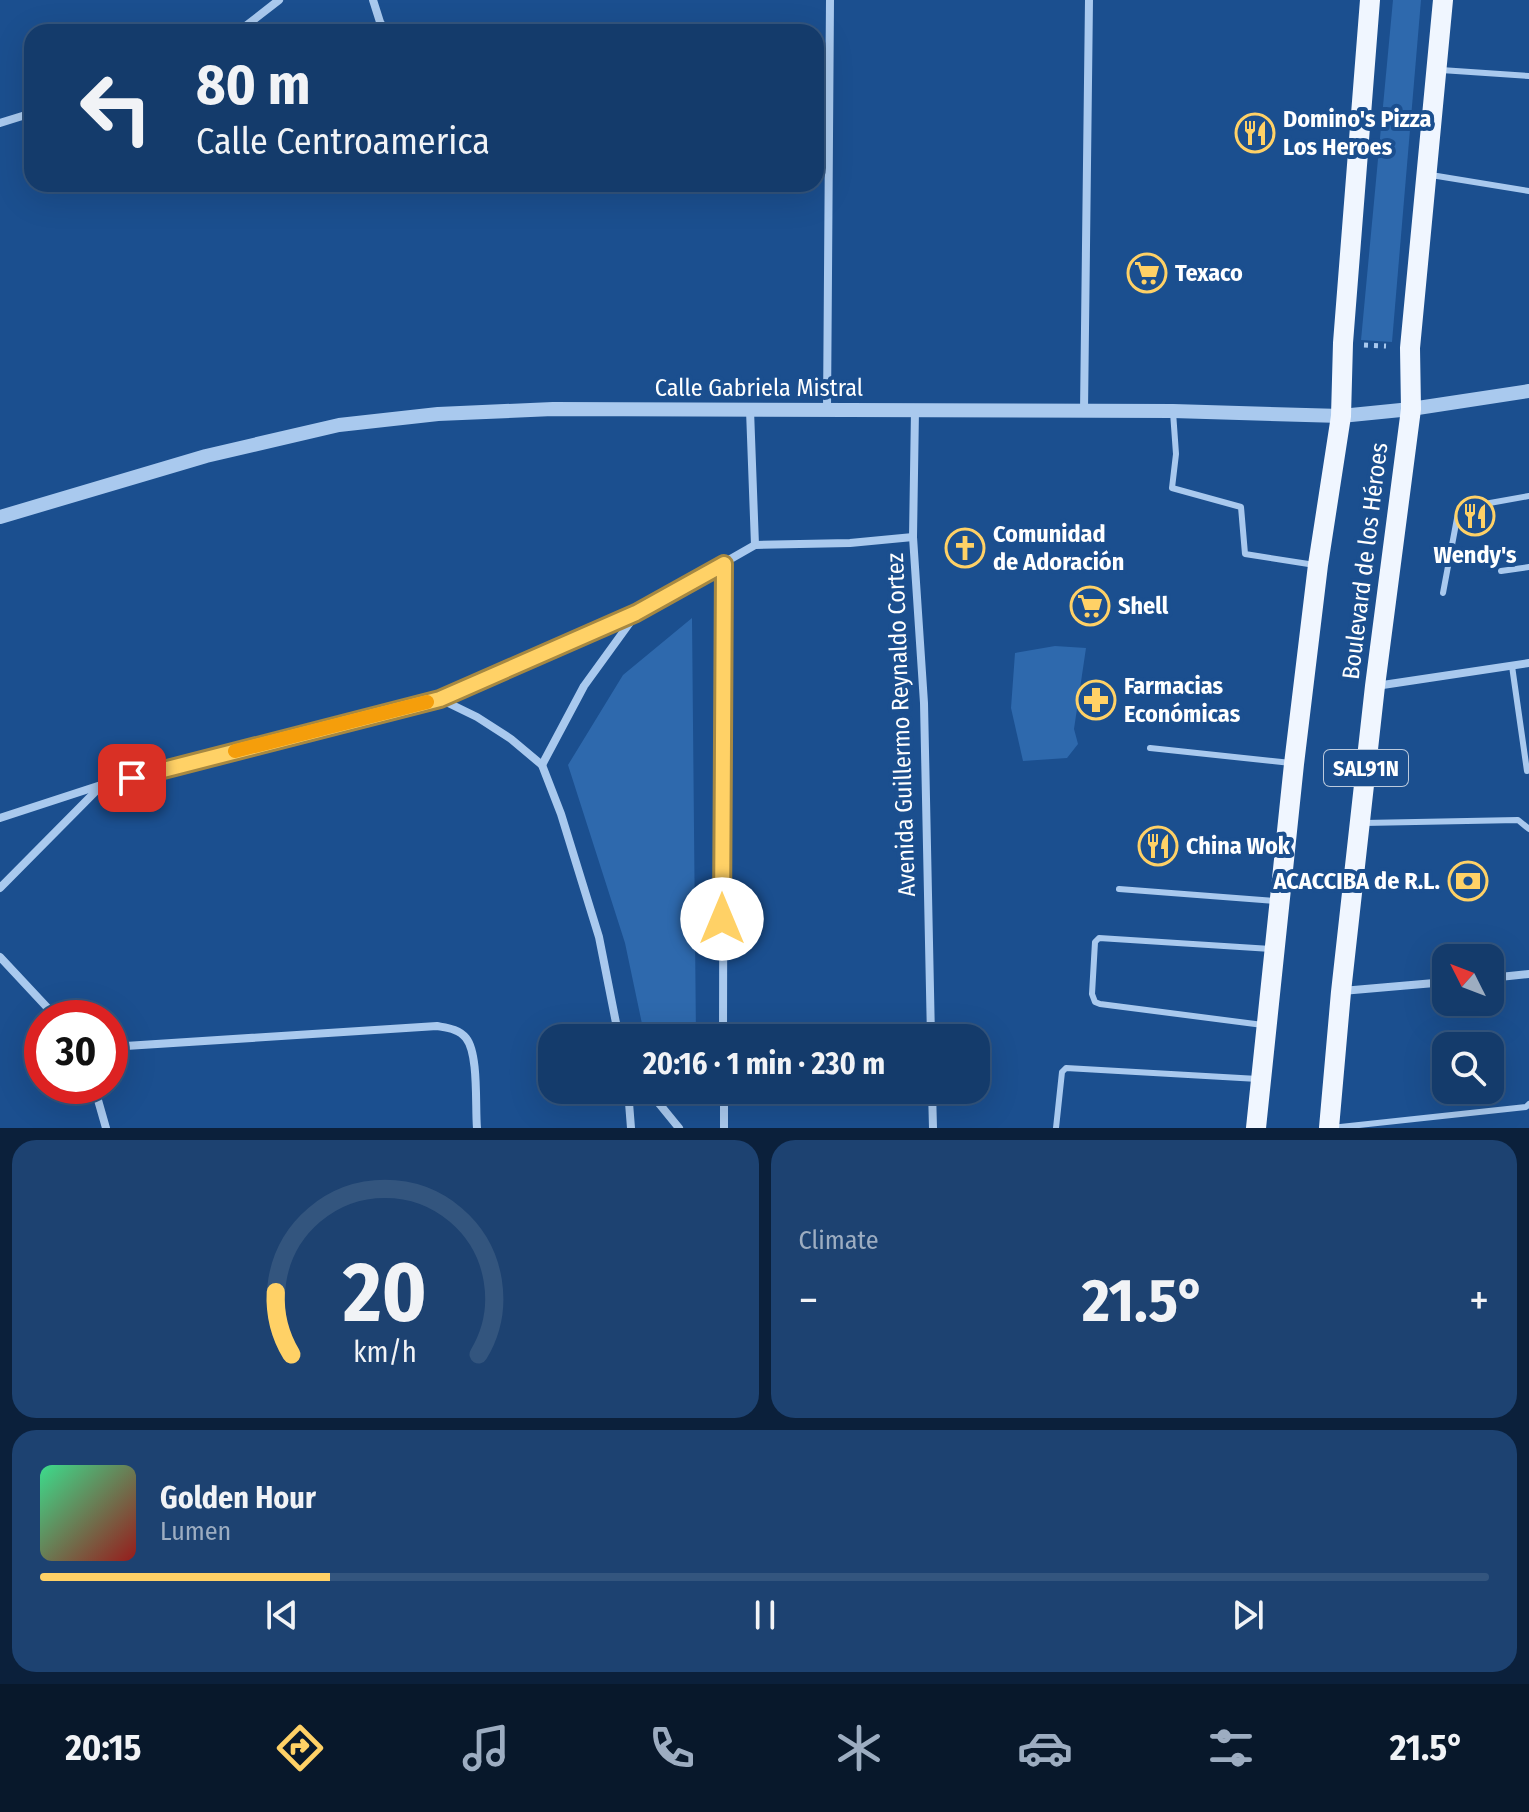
<!DOCTYPE html>
<html lang="en">
<head>
<meta charset="utf-8">
<style>
	:root { --surface:#143b6b; --page:#1d4271; --text:#f1f3f6; --muted:#9dadc1; --line:#33557e; --accent:#ffd166 }
	body { margin:0; font-family:"Fira Sans Condensed",sans-serif; background:var(--page); color:var(--text); height:100vh; display:flex; flex-direction:column; font-size:30px; white-space:nowrap }
	* { box-sizing:border-box; margin:0 }
	p { font-size:26px; color:var(--muted) }
	.icon { flex:none; width:44px; height:44px; fill:none; stroke:currentColor; stroke-width:2; stroke-linecap:round; stroke-linejoin:round }
	.map { position:relative; height:1128px; overflow:hidden }
	.sheet { display:flex; flex-direction:column; gap:12px; padding:12px; background:#0b203b; flex:1 }
	.sheet>* { flex:none }
	.guide { position:absolute; left:24px; top:24px; width:800px; height:168px; border-radius:24px; box-shadow:0 8px 32px #0002,0 0 0 2px var(--line); background:#143b6b; color:var(--text); overflow:hidden }
	.needle { width:52px; rotate:312deg }
	.fabs { position:absolute; left:1432px; top:944px; display:grid; gap:16px }
	.fabs a { display:grid; place-items:center; width:72px; height:72px; border-radius:16px; background:var(--surface); box-shadow:0 8px 32px #0002,0 0 0 2px var(--line); font-size:40px }
	.speed { position:absolute; left:24px; top:1000px; display:flex; gap:16px; font-size:40px; font-weight:700; text-align:center }
	.speed>* { display:grid; place-content:center; width:104px; height:104px; border-radius:50%; background:var(--surface); box-shadow:0 8px 32px #0002,0 0 0 2px var(--line); line-height:1 }
	.speed .limit { border:12px solid #d22; background:#fff; color:#111 }
	.pin { position:absolute; display:grid; place-items:center; width:68px; height:68px; color:#fff; margin:-34px; border-radius:16px; box-shadow:0 4px 12px #0006 }
	.me { position:absolute; width:88px; margin:-44px; rotate:0deg; stroke-linejoin:round; filter:drop-shadow(0 0 6px #0008) }
	.turn { display:flex; align-items:center; gap:28px; height:168px; padding:0 40px; font-size:36px }
	.turn .icon { width:104px; height:104px; stroke-width:2.5 }
	.turn b { display:block; font-size:56px; line-height:68px }
	.big { font-size:60px; font-weight:700; line-height:1.1 }
	.sheet .widget { flex:1; display:flex; flex-direction:column; justify-content:center; gap:12px; min-width:0; padding:0 28px; border-radius:24px; background:var(--page) }
	.sheet .dial { align-items:center; gap:0 }
	.dial svg { height:208px; overflow:visible; fill:none; stroke:var(--line); stroke-width:7; stroke-linecap:round; text-anchor:middle }
	.dial text { fill:var(--text); stroke:none }
	.song { display:flex; align-items:center; gap:24px }
	.cover { width:96px; height:96px; border-radius:12px; background:linear-gradient(135deg,hsl(150 70% 55%),hsl(0 70% 35%)) }
	.played { height:8px; border-radius:4px; background:linear-gradient(90deg,var(--accent) 20%,var(--line) 20%) }
	.keys { display:flex; justify-content:space-around; direction:ltr }
	.heat { display:flex; justify-content:space-between; align-items:center; font-size:44px; direction:ltr }
	.sheet .tiles { flex:1; display:grid; gap:12px; grid-template-columns:1fr 1fr }
	.widget:last-child { grid-column:span 2 }
	.trip { position:absolute; left:538px; top:1024px; width:452px; height:80px; border-radius:24px; background:var(--surface); box-shadow:0 8px 32px #0002,0 0 0 2px var(--line); font-weight:700; line-height:80px; text-align:center }
	.menu { display:flex; height:128px; justify-content:space-around; align-items:center; background:#08182b; color:var(--muted) }
	.menu .icon { width:56px; height:56px }
	.menu .active { color:var(--accent) }
	.menu b { font-size:36px; color:var(--text) }
	.map>svg:first-child { display:block }
	.green { fill:#2e69ad }
	.lines { fill:none; stroke-linecap:round; stroke-linejoin:round }
	.path { stroke:#a9c9ee; stroke-width:5; stroke-dasharray:4 6; stroke-linecap:butt }
	.service { stroke:#a9c9ee; stroke-width:6 }
	.minor { stroke:#a9c9ee; stroke-width:8 }
	.tertiary { stroke:#a9c9ee; stroke-width:14 }
	.primary { stroke:#f0f6ff; stroke-width:20 }
	.route-casing { stroke:#a68842; stroke-width:20 }
	.route { stroke:#ffd166; stroke-width:14 }
	.slow { stroke:#f59e0b; stroke-width:14 }
	.labels { text-anchor:middle; dominant-baseline:central; stroke-width:8; stroke-linejoin:round; paint-order:stroke }
	.shield { fill:#1b4f8f; stroke:#bbcadd; stroke-width:2 }
	.shield-label { font-size:22px; font-weight:bold; fill:#fff }
	.poi-label { font-size:24px; font-weight:bold; fill:#fff; stroke:#1b4f8f; text-anchor:start }
	.street-label { font-size:24px; fill:#fff; stroke:#1b4f8f }
</style>
</head>
<body>
<div class="map">
<svg width="1529" height="1128" viewBox="0 0 1529 1128">
	<rect width="100%" height="100%" fill="#1b4f8f"/>
	<!-- green -->
	<g class="green">
		<polygon points="1393,0 1421,0 1392,342 1361,340"/>
		<polygon points="692,618 696,1038 645,1038 625,943 568,765 623,675"/>
		<polygon points="1055,646 1086,648 1074,729 1078,744 1067,758 1023,761 1011,708 1015,653"/>
	</g>
	<g class="lines">
		<!-- path -->
		<polyline class="path" points="1364,345 1386,346"/>
		<!-- service -->
		<g class="service">
			<polyline points="1441,70 1529,76"/>
			<polyline points="1431,175 1529,191"/>
			<polyline points="1173,412 1176,454 1172,488 1241,507 1245,554 1315,565"/>
			<polyline points="1501,571 1529,567"/>
			<polyline points="1443,593 1458,513 1462,508 1529,496"/>
			<polyline points="1512,666 1527,771"/>
			<polyline points="1150,748 1291,763"/>
			<polyline points="1364,823 1518,820 1529,829"/>
			<polyline points="1119,889 1276,901"/>
			<polyline points="1263,1025 1100,1004 1095,1002 1092,994 1095,942 1099,938 1271,949"/>
			<polyline points="1056,1128 1062,1072 1066,1068 1258,1079"/>
			<polyline points="1331,1128 1526,1107 1529,1104"/>
		</g>
		<!-- minor -->
		<g class="minor">
			<polyline points="373,0 380,22 386,32"/>
			<polyline points="238,32 279,0"/>
			<polyline points="0,123 32,113"/>
			<polyline points="750,410 755,545"/>
			<polyline points="827,410 830,0"/>
			<polyline points="915,410 913,537 924,703 931,1038"/>
			<polyline points="1084,411 1089,0"/>
			<polyline points="1376,686 1529,663"/>
			<polyline points="440,699 477,717 511,739 542,765 561,814 599,937 619,1038"/>
			<polyline points="542,765 584,686 634,617"/>
			<polyline points="0,818 101,785 440,699 636,613 755,545 850,543 913,537"/>
			<polyline points="0,888 98,789"/>
			<polyline points="0,957 57,1018"/>
			<polyline points="1490,978 1529,974"/>
			<polyline points="1342,991 1446,982"/>
			<polyline points="723,1038 724,564"/>
			<path d="M110,1047L437,1026C448,1028 459,1029 466,1038C479,1054 475,1107 477,1128"/>
			<polyline points="94,1086 106,1128"/>
			<polyline points="628,1090 631,1128"/>
			<polyline points="648,1090 679,1128"/>
			<polyline points="724,1090 724,1128"/>
			<polyline points="932,1090 933,1128"/>
		</g>
		<!-- tertiary -->
		<polyline class="tertiary" points="0,517 206,456 339,425 438,414 553,409 1173,411 1341,416 1411,409 1529,391"/>
		<!-- primary -->
		<g class="primary">
			<polyline points="1256,1128 1294,764 1318,565 1341,416 1343,343 1370,0"/>
			<polyline points="1329,1128 1341,992 1375,686 1411,409 1410,348 1443,0"/>
		</g>
	</g>
	<g class="lines">
		<!-- route casing -->
		<g class="route-casing">
			<polyline id="route" points="132,778 440,699 636,613 724,564 722,919"/>
		</g>
		<!-- route -->
		<use href="#route" class="route"/>
		<!-- slow -->
		<polyline class="slow" points="235,751 427,702"/>
	</g>
	<!-- icons -->
	<defs>
		<g id="restaurant-ring" transform="scale(2)"><circle r="9.5" fill="#1b4f8f" stroke="#ffd166" stroke-width="1.5"/><path d="M-5-6h1v4h1v-4h1v4h1v-4h1v5L-1.5 .5V6h-2V.5L-5-1ZM5-6V6H3V1.5H1.5Q1.5-4 5-6Z" fill="#ffd166"/></g>
		<g id="supermarket-ring" transform="scale(2)"><circle r="9.5" fill="#1b4f8f" stroke="#ffd166" stroke-width="1.5"/><path d="M-6-5.5h2.5l.6 2H6L4.5 2H-2.5L-4.4-4H-6ZM-1.5 3.2a1.3 1.3 0 1 0 .1 0ZM3 3.2a1.3 1.3 0 1 0 .1 0Z" fill="#ffd166"/></g>
		<g id="church-ring" transform="scale(2)"><circle r="9.5" fill="#1b4f8f" stroke="#ffd166" stroke-width="1.5"/><path d="M-1.2-6h2.4v3.5h3.3v2.4h-3.3V6h-2.4V-.1h-3.3v-2.4h3.3Z" fill="#ffd166"/></g>
		<g id="pharmacy-ring" transform="scale(2)"><circle r="9.5" fill="#1b4f8f" stroke="#ffd166" stroke-width="1.5"/><path d="M-2-6h4v4h4v4h-4v4h-4v-4h-4v-4h4Z" fill="#ffd166"/></g>
		<g id="bank-ring" transform="scale(2)"><circle r="9.5" fill="#1b4f8f" stroke="#ffd166" stroke-width="1.5"/><path d="M-6-4H6V4H-6ZM0-2.3a2.3 2.3 0 1 0 0 4.6a2.3 2.3 0 1 0 0-4.6Z" fill="#ffd166"/></g>
	</defs>
	<g fill-rule="evenodd">
		<use href="#restaurant-ring" x="1255" y="133"/>
		<use href="#supermarket-ring" x="1147" y="273"/>
		<use href="#restaurant-ring" x="1475" y="516"/>
		<use href="#church-ring" x="965" y="548"/>
		<use href="#supermarket-ring" x="1090" y="606"/>
		<use href="#pharmacy-ring" x="1096" y="700"/>
		<use href="#restaurant-ring" x="1158" y="846"/>
		<use href="#bank-ring" x="1468" y="881"/>
	</g>
	<g class="labels">
		<!-- shield labels -->
		<rect class="shield" x="1324" y="750" width="84" height="36" rx="6"/>
		<g class="shield-label">
			<text x="1366" y="768">SAL91N</text>
		</g>
		<!-- poi labels -->
		<g class="poi-label">
			<text x="1283" y="119">Domino's Pizza<tspan x="1283" dy="28">Los Heroes</tspan></text>
			<text x="1175" y="273">Texaco</text>
			<text x="993" y="534">Comunidad<tspan x="993" dy="28">de Adoración</tspan></text>
			<text x="1475" y="555" text-anchor="middle">Wendy's</text>
			<text x="1118" y="606">Shell</text>
			<text x="1124" y="686">Farmacias<tspan x="1124" dy="28">Económicas</tspan></text>
			<text x="1186" y="846">China Wok</text>
			<text x="1440" y="881" text-anchor="end">ACACCIBA de R.L.</text>
		</g>
		<!-- street labels -->
		<g class="street-label">
			<text x="759" y="388">Calle Gabriela Mistral</text>
			<text transform="translate(1365 561) rotate(-83)">Boulevard de los Héroes</text>
			<text transform="translate(901 725) rotate(-92)">Avenida Guillermo Reynaldo Cortez</text>
		</g>
	</g>
</svg>
<div class="fabs">
<a><svg class="needle" viewBox="-14 -14 28 28"><path d="M0-13l5 13h-10z" fill="#e53935"/><path d="M0 13l5-13h-10z" fill="#9dadc1"/></svg></a>
<a><svg class="icon" aria-label="search" viewBox="0 0 24 24"><circle cx="10" cy="10" r="6"/><path d="M15 15l6 6"/></svg></a>
</div>
<div class="speed"><div class="limit">30</div></div>
<div class="pin" style="left:132px;top:778px;background:#d93025"><svg class="icon" aria-label="arrive" viewBox="0 0 24 24"><path d="M6 21V4h12l-3 4 3 4H6"/></svg></div>
<svg class="me" style="left:722px;top:919px" viewBox="-20 -20 40 40"><circle r="19" fill="#fff"/><path d="M0-13L10 11 0 6-10 11z" fill="#ffd166"/></svg>
<div class="trip">20:16 · 1 min · 230 m</div>
<div class="guide">
<div class="turn"><svg class="icon" aria-label="left" viewBox="0 0 24 24"><path d="M17 20v-9H6M10 6l-5 5 5 5"/></svg><div><b>80 m</b>Calle Centroamerica</div></div>
</div>
</div>
<section class="sheet">
<div class="tiles">
<div class="widget dial"><svg viewBox="0 0 100 80">
<path d="M14 69A42 42 0 1 1 86 69"/>
<path d="M14 69A42 42 0 0 1 8 45" stroke="#ffd166"/>
<text x="50" y="56" font-size="32" font-weight="700">20</text>
<text x="50" y="72" font-size="11">km/h</text>
</svg></div>
<div class="widget"><p>Climate</p>
<div class="heat"><a>−</a><b class="big">21.5°</b><a>+</a></div>
</div>
<div class="widget">
<div class="song"><i class="cover"></i><div><b>Golden Hour</b><p>Lumen</p></div></div>
<div class="played"></div>
<div class="keys"><svg class="icon" aria-label="previous" viewBox="0 0 24 24"><path d="M18 5L8 12l10 7zM5 5v14"/></svg><svg class="icon" aria-label="pause" viewBox="0 0 24 24"><path d="M8 5v14M16 5v14"/></svg><svg class="icon" aria-label="next" viewBox="0 0 24 24"><path d="M6 5l10 7-10 7zM19 5v14"/></svg></div>
</div>
</div>
</section>
<nav class="menu">
<b>20:15</b>
<svg class="icon active" aria-label="directions" viewBox="0 0 24 24"><path d="M12 3l9 9-9 9-9-9zM9 14v-3h6M13 9l2 2-2 2"/></svg>
<svg class="icon" aria-label="music" viewBox="0 0 24 24"><path d="M9 18V5l10-2v13"/><circle cx="6" cy="18" r="3"/><circle cx="16" cy="16" r="3"/></svg>
<svg class="icon" aria-label="phone" viewBox="0 0 24 24"><path d="M5 4h4l2 5-3 2q2 4 5 5l2-3 5 2v4C11 20 4 13 5 4z"/></svg>
<svg class="icon" aria-label="climate" viewBox="0 0 24 24"><path d="M12 3v18M4 7l16 10M4 17L20 7"/></svg>
<svg class="icon" aria-label="car" viewBox="0 0 24 24"><path d="M5 17H2v-5l4-1 3-4h7l3 4 3 1v5h-3M9 17h6M6 11h13"/><circle cx="7" cy="17" r="2"/><circle cx="17" cy="17" r="2"/></svg>
<svg class="icon" aria-label="filters" viewBox="0 0 24 24"><path d="M4 7h16M4 17h16"/><circle cx="9" cy="7" r="2"/><circle cx="15" cy="17" r="2"/></svg>
<b>21.5°</b>
</nav>
</body>
</html>
